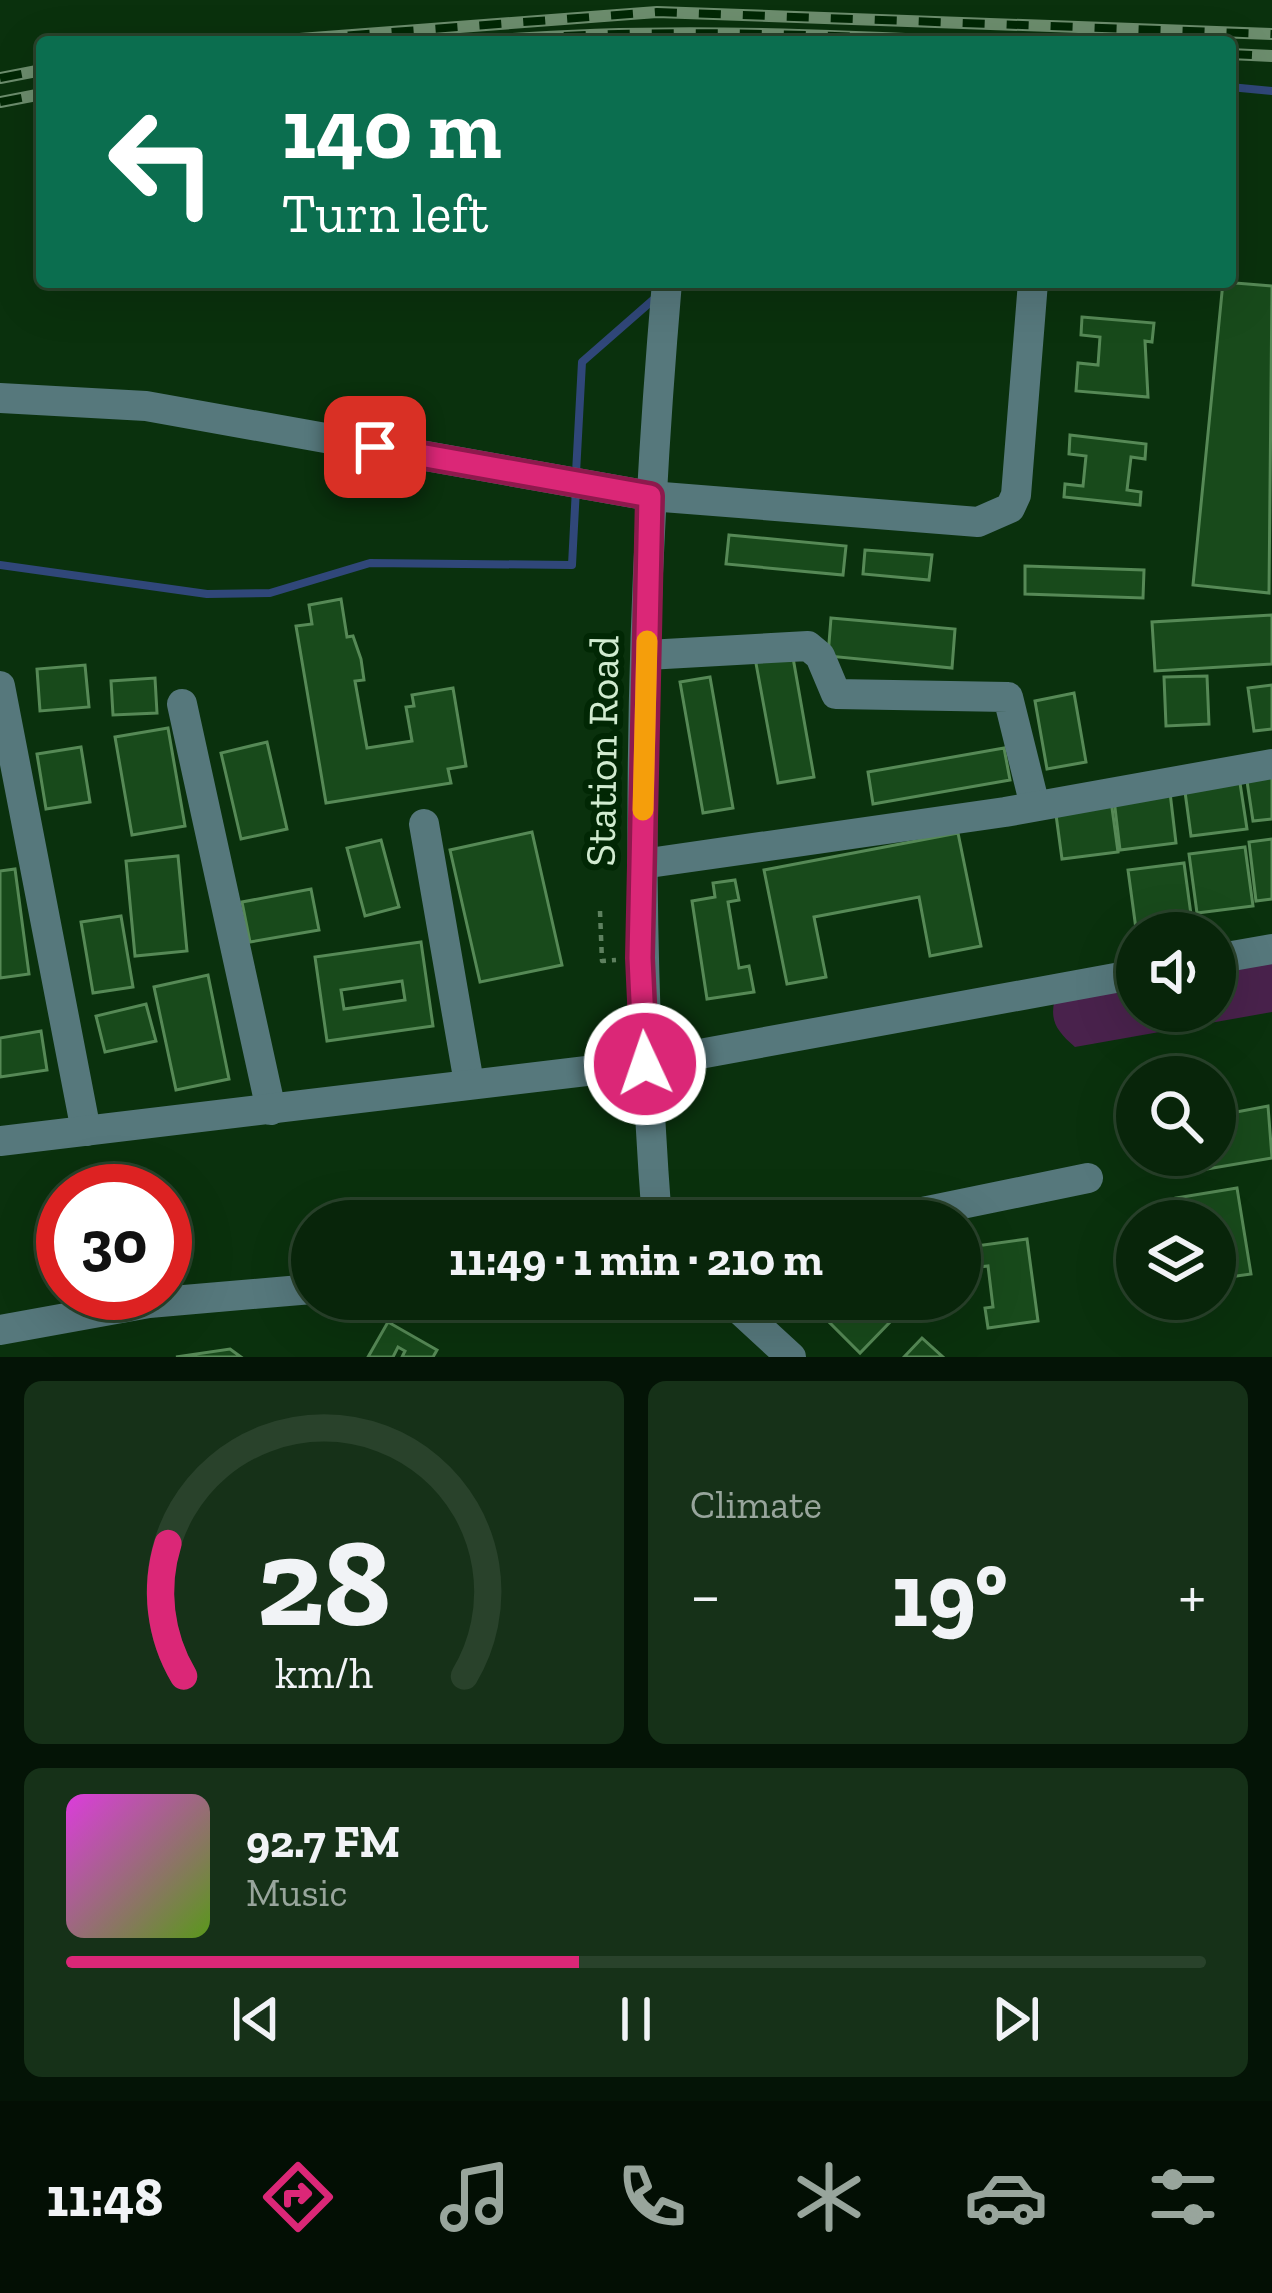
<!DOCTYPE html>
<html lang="en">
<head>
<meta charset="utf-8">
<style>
	:root { --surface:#08250a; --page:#163118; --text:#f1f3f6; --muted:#98a59c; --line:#29422b; --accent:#db2777 }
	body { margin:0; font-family:"Zilla Slab",serif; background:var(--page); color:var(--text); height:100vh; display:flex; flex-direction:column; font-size:45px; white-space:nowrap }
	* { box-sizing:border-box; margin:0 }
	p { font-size:39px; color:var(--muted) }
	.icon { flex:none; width:66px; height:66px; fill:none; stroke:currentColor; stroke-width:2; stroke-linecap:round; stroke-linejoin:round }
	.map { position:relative; height:1357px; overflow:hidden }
	.panel { display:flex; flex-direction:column; gap:24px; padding:24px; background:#041406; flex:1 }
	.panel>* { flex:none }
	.hud { position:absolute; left:36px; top:36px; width:1200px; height:252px; border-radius:12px; box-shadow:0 12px 48px #0002,0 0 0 3px var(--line); background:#0b6e4f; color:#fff; overflow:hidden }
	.controls { position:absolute; left:1116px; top:912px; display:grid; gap:24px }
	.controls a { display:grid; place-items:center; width:120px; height:120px; border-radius:50%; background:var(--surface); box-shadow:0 12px 48px #0002,0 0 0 3px var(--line); font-size:60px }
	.speed { position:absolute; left:36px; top:1164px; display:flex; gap:24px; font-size:60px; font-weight:700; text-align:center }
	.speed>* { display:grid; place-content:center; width:156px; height:156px; border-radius:50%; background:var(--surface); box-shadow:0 12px 48px #0002,0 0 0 3px var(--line); line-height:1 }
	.speed .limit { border:18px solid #d22; background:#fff; color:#111 }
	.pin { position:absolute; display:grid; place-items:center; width:102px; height:102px; color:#fff; margin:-51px; border-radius:24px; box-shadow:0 6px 18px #0006 }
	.me { position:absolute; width:132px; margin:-66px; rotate:357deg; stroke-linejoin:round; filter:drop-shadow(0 0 9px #0008) }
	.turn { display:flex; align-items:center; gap:42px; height:252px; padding:0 48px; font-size:54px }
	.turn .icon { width:156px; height:156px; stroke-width:2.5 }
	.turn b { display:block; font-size:84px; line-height:102px }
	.big { font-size:90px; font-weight:700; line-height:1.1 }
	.panel .tile { flex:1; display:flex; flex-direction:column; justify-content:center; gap:18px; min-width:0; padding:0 42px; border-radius:18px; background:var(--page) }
	.panel .dial { align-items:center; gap:0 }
	.dial svg { height:312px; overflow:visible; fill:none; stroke:var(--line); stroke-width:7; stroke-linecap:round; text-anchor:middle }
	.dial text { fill:var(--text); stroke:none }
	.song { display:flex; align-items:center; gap:36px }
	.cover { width:144px; height:144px; border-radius:18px; background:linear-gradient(135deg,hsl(300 70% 55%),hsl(90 70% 35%)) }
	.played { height:12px; border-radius:6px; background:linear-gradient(90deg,var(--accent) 45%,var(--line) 45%) }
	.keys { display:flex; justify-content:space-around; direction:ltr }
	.heat { display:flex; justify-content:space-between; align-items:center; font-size:66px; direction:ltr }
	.panel .tiles { flex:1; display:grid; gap:24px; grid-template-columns:1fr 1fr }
	.tile:last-child { grid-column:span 2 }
	.trip { position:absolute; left:291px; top:1200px; width:690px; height:120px; border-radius:60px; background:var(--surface); box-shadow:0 12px 48px #0002,0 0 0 3px var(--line); font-weight:700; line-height:120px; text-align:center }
	.dock { display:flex; height:192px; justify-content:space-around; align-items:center; background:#030f04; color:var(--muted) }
	.dock .icon { width:84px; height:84px }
	.dock .selected { color:var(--accent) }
	.dock b { font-size:54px; color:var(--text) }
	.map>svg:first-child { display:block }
	.green { fill:#49224c }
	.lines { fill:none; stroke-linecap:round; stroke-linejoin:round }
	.stream { stroke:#304779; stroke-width:8 }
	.building { fill:#184a1b; stroke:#568956; stroke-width:3; fill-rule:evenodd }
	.path { stroke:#5e805f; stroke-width:4.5; stroke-dasharray:6 6; stroke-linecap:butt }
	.minor { stroke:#56787c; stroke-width:30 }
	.rail-casing { stroke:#6c8d6d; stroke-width:12 }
	.rail { stroke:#012704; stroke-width:8; stroke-dasharray:22; stroke-linecap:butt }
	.route-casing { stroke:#8e194d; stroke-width:30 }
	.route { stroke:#db2777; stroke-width:21 }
	.slow { stroke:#f59e0b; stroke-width:21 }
	.labels { text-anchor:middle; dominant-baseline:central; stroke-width:12; stroke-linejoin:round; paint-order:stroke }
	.street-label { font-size:42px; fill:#d1ebd0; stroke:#012704 }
</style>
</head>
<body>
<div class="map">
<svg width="1272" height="1357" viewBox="0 0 1272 1357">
	<rect width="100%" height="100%" fill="#0a310d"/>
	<!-- green -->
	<path class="green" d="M1272,951V1012L1075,1047C1053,1028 1048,1017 1058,989L1137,975V1011H1215V961Z"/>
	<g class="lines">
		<!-- stream -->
		<g class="stream">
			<polyline points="1230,87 1272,91"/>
			<polyline points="576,473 582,362 654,299"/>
			<polyline points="0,565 207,594 270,593 370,563 572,565 576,488"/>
		</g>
	</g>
	<!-- building -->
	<g class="building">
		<polygon points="1223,282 1272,286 1269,593 1193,585"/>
		<polygon points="1082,317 1154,323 1152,342 1145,341 1148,397 1076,391 1078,363 1098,365 1100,337 1081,335"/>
		<polygon points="1070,435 1146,444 1145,459 1131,457 1127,490 1141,492 1140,505 1064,497 1065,484 1083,486 1086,456 1069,454"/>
		<polygon points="729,535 846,546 843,575 726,564"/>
		<polygon points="865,550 932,555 929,580 863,574"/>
		<polygon points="1025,566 1144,570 1143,598 1025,594"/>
		<polygon points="341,599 347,637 353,636 361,659 364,680 355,681 367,748 412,741 406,707 414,706 412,695 453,688 466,766 448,769 451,783 326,803 296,626 312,624 309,605"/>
		<polygon points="1272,615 1272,664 1155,671 1152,622"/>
		<polygon points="831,618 955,629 952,668 828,656"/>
		<polygon points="792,652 814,777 778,783 755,658"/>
		<polygon points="85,665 89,707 40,711 37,669"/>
		<polygon points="1207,676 1209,724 1166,726 1164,677"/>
		<polygon points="710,677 733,808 703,813 680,682"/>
		<polygon points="155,678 157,713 113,715 111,681"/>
		<polygon points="1272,685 1272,729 1254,731 1248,688"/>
		<polygon points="1074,693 1086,762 1047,769 1035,701"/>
		<polygon points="168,728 185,826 132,835 115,737"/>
		<polygon points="267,742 287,829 241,839 221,753"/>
		<polygon points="81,747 90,802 46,809 37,754"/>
		<polygon points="1004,748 1010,780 873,804 868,772"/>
		<polygon points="1272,765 1272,819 1253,821 1245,768"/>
		<polygon points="1238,770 1247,829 1191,836 1183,777"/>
		<polygon points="1169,784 1176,843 1120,850 1113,791"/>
		<polygon points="1110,793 1118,852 1062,859 1054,800"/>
		<polygon points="532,832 562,965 480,982 450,850"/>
		<polygon points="958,833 981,946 930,956 919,897 814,917 826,977 787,984 764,870"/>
		<polygon points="1272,839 1272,899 1256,901 1249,842"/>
		<polygon points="381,840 399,907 365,916 347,848"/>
		<polygon points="1245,847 1253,906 1197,913 1189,854"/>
		<polygon points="178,856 187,951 135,956 126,861"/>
		<polygon points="1184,863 1192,922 1136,929 1128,870"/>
		<polygon points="15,869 29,974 0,978 0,871"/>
		<polygon points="735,880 739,900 728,902 739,968 749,966 754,992 707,999 692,901 715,897 713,883"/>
		<polygon points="311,889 319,930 250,942 242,902"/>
		<polygon points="121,916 133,987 93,993 81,922"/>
		<path d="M421,942L433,1026L327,1041L315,957ZM402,981L405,1000L344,1009L341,990Z"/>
		<polygon points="208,975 229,1079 176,1090 154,987"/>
		<polygon points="146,1004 156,1041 105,1052 96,1016"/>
		<polygon points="41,1031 47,1070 0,1077 0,1038"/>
		<polygon points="1268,1106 1272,1158 1201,1170 1198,1155 1215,1155 1215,1116"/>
		<polygon points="1237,1188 1251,1274 1215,1279 1215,1221 1179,1221 1176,1198"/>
		<polygon points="1027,1239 1038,1321 988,1328 985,1308 993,1307 988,1266 979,1267 976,1246"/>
		<polygon points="806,1299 873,1299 890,1322 860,1353"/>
		<polygon points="388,1322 437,1350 433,1357 402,1357 405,1351 398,1347 393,1357 368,1357"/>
		<polygon points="922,1338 943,1357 904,1357"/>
		<polygon points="230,1349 241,1357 176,1357"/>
	</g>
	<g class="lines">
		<!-- path -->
		<polyline class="path" points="600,911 602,961 616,960"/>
		<!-- minor -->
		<g class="minor">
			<polyline points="0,398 146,406 650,496 978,522 1010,508 1016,495 1033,282"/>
			<polyline points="647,655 808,646 820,656 836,694 1008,697 1035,806"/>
			<polyline points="0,686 86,1131"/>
			<polyline points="182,704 271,1110"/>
			<polyline points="424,824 469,1083"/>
			<polyline points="642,864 1005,812 1272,764"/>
			<polyline points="1215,959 1272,949"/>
			<polyline points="0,1141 645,1064 1137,974"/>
			<path d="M657,1221C633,908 640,594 667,282"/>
			<polyline points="879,1221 1088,1178"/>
			<polyline points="728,1299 791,1357"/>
			<polyline points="0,1330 149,1303 312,1289"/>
		</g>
		<!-- rail casing -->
		<g class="rail-casing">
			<g id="rail">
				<polyline points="260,42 657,12 1272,34"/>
				<path d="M476,42C642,27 806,34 972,42"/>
				<polyline points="1230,54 1272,56"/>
				<polyline points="0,78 42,70"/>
				<polyline points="0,102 42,94"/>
			</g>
		</g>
		<!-- rail -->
		<use href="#rail" class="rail"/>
	</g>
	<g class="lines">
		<!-- route casing -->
		<g class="route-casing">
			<polyline id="route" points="375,447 650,496 640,958 645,1064"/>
		</g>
		<!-- route -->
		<use href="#route" class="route"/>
		<!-- slow -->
		<polyline class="slow" points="643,810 647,641"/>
	</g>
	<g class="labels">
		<!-- street labels -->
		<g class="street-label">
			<text transform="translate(602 751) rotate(-89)">Station Road</text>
		</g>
	</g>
</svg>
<div class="controls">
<a><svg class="icon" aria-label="sound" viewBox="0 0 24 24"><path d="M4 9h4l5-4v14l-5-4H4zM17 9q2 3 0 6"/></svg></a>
<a><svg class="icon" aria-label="search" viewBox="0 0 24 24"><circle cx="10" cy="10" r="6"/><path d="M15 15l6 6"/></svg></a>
<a><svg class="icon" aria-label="layers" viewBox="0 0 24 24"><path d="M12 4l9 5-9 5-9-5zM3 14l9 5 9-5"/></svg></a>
</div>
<div class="speed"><div class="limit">30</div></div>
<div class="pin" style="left:375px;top:447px;background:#d93025"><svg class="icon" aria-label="arrive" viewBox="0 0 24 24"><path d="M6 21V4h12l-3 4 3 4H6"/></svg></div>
<svg class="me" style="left:645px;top:1064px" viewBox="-20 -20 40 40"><circle r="17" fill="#db2777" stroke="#fff" stroke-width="3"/><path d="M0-11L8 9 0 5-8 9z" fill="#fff"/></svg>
<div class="trip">11:49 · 1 min · 210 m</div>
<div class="hud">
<div class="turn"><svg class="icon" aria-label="left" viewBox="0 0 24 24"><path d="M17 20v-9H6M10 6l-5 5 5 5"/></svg><div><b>140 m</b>Turn left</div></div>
</div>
</div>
<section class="panel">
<div class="tiles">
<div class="tile dial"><svg viewBox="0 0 100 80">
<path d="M14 69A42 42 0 1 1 86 69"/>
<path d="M14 69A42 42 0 0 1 10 35" stroke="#db2777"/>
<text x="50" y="56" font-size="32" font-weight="700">28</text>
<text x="50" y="72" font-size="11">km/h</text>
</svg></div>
<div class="tile"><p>Climate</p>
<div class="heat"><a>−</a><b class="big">19°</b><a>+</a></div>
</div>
<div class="tile">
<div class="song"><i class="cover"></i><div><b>92.7 FM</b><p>Music</p></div></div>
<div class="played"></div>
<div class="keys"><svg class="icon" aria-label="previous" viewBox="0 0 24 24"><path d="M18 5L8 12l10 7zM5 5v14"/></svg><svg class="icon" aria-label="pause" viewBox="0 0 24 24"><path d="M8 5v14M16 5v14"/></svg><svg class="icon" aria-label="next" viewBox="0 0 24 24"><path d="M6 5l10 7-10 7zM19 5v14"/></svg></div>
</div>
</div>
</section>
<nav class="dock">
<b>11:48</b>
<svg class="icon selected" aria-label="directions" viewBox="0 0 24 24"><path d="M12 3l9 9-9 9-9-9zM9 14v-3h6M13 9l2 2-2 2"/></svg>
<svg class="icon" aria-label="music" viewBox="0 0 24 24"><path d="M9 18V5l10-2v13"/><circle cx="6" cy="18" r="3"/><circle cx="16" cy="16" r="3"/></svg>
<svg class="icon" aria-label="phone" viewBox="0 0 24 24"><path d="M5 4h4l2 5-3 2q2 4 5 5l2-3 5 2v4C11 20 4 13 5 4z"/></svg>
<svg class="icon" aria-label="climate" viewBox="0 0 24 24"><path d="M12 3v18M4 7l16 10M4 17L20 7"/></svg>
<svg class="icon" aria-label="car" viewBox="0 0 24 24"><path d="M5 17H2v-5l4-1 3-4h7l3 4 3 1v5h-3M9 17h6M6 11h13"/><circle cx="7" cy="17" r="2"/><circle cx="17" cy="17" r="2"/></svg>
<svg class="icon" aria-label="filters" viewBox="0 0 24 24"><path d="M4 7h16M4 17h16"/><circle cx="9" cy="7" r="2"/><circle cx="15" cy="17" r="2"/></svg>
</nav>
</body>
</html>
